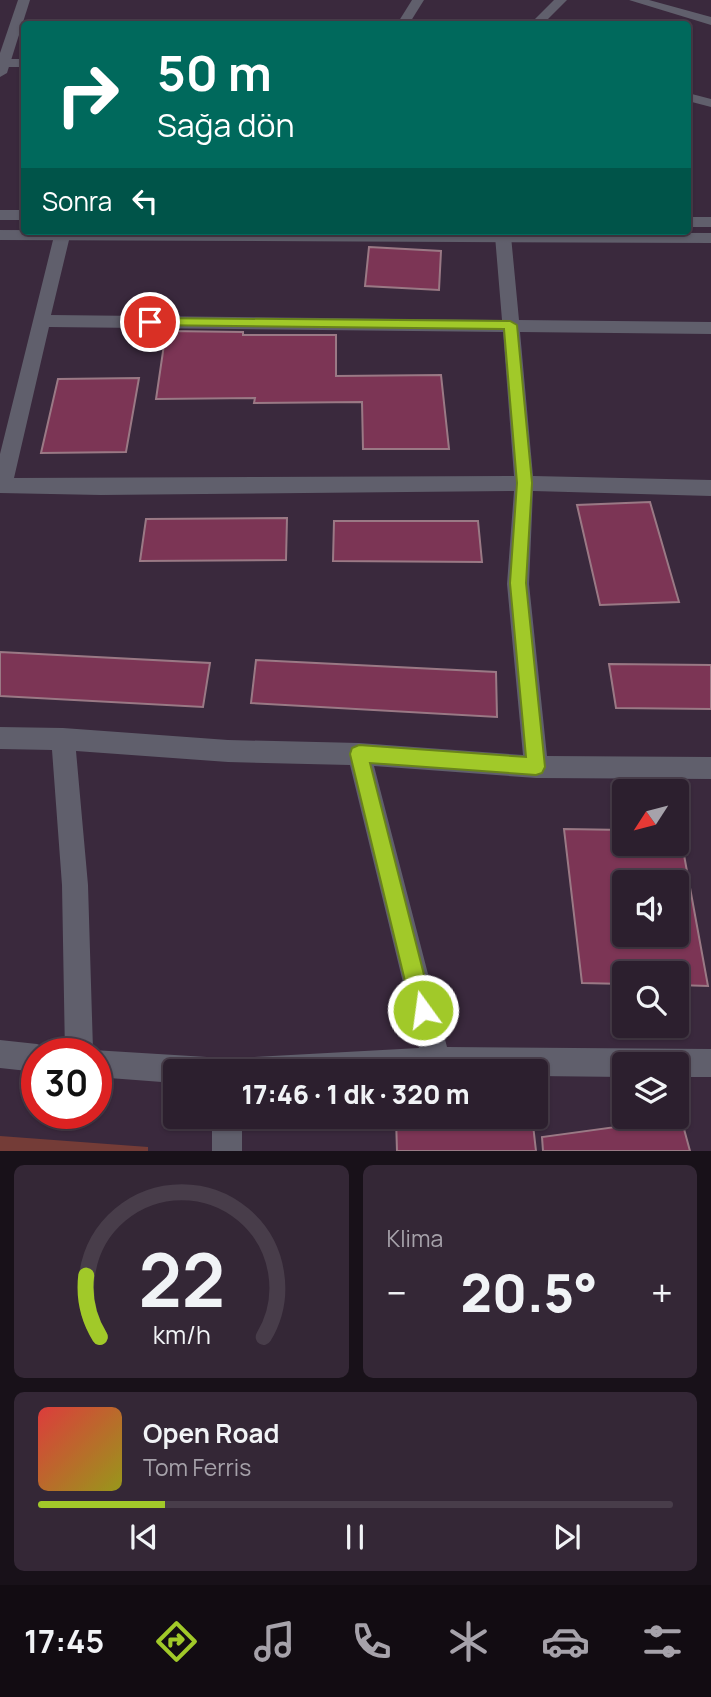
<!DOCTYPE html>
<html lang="tr">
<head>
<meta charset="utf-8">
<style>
	:root { --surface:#2c1f2e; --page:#342736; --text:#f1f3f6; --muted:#a6a2aa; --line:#483d4a; --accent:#a1c929 }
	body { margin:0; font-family:Manrope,sans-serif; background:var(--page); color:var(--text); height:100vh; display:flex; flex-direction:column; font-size:26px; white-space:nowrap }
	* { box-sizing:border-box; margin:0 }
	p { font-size:23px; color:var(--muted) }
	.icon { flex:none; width:38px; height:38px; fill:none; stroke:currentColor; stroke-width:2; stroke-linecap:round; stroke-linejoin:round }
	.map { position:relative; height:1151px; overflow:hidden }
	.side { display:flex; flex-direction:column; gap:14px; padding:14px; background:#181119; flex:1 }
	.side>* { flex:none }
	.top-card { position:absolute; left:21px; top:21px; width:670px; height:214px; border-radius:7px; box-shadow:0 2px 5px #0004,0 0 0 2px var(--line); background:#00695c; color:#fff; overflow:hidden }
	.needle { width:46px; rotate:234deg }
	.controls { position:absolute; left:612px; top:779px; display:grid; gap:14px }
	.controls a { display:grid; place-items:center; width:77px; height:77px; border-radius:7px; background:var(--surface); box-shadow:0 2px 5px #0004,0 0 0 2px var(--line); font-size:35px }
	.speed { position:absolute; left:21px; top:1038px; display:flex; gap:14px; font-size:35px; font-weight:700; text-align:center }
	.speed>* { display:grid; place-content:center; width:91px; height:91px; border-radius:50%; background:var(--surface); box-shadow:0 2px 5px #0004,0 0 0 2px var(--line); line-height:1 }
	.speed .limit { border:10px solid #d22; background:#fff; color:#111 }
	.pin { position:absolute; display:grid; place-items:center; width:60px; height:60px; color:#fff; margin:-30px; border:4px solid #fff; border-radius:50%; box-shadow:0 2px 7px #0007 }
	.me { position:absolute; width:77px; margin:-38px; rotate:346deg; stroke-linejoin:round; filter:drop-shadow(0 0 5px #0008) }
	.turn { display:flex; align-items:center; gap:24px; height:147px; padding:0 21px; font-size:32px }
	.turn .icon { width:91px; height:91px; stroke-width:2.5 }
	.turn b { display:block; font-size:49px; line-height:60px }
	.then { display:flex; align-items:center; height:66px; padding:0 21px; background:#0003; gap:14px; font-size:26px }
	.big { font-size:52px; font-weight:800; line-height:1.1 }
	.side .tile { flex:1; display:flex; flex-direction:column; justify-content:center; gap:10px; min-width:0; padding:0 24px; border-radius:10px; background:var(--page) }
	.side .dial { align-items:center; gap:0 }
	.dial svg { height:182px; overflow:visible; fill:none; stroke:var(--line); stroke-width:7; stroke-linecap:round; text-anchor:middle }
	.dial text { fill:var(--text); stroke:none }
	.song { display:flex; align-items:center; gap:21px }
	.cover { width:84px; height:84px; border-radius:10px; background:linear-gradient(135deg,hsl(0 70% 55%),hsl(60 70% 35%)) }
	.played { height:7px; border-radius:4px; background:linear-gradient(90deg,var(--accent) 20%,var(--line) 20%) }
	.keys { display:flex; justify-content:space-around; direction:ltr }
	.heat { display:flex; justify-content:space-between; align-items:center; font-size:38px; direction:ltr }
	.side .tiles { flex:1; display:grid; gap:14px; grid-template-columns:1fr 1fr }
	.tile:last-child { grid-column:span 2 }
	.trip { position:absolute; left:163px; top:1059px; width:385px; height:70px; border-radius:7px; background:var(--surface); box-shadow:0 2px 5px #0004,0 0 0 2px var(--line); font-weight:800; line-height:70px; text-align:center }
	.tab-bar { display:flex; height:112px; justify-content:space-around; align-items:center; background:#120c12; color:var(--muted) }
	.tab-bar .icon { width:49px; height:49px }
	.tab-bar .current { color:var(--accent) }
	.tab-bar b { font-size:32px; color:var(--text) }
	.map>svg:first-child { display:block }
	.green { fill:#743c37 }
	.building { fill:#7c3555; stroke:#9a7985; stroke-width:2; fill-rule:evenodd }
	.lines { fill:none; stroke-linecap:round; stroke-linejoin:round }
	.minor { fill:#605f6c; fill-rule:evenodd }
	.tertiary { fill:#605f6c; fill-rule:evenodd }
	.route { fill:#a1c929; stroke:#69831b; stroke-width:2 }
</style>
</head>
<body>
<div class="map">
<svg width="711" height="1151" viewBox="0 0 711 1151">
	<rect width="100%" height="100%" fill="#3a293d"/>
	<!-- green -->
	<polygon class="green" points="0,1136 148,1147 148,1151 0,1151"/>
	<!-- building -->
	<g class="building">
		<polygon points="369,247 441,251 439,290 365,286"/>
		<polygon points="166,331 243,332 243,335 336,335 336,376 441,375 449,449 363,449 362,402 254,403 255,398 156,399"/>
		<polygon points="139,378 126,452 41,453 58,379"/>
		<polygon points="650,502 679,602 600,605 577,505"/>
		<polygon points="287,518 286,560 140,561 146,519"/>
		<polygon points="334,521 478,521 482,562 333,561"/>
		<polygon points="0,652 210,663 203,707 0,696"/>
		<polygon points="256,660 496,672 497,717 251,703"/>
		<polygon points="609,664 711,665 711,709 616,708"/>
		<path d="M564,829L625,830V844H682L708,986L677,985V973H625V984L582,983ZM625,882H685L677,883V934H625Z"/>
		<polygon points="532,1116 536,1151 397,1151 396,1118"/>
		<polygon points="681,1118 690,1151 543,1151 542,1137"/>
	</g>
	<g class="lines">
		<!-- minor -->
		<g class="minor">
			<polygon points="412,0 424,0 409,24 397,24"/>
			<polygon points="629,0 649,0 711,17 711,25"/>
			<rect x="0" y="59" width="24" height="8"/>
			<polygon points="688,93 711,99 711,107 688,101"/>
			<path d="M62,231L70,236L51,315L502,320L495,236L503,231L511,236L519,320L711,322V334L520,332L533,476L711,480V496L533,491L529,584L547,756L711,757V779L536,778L374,766L447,1047L711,1049V1077H677V1064H625V1077L536,1076V1071H240L244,1061L254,1057L419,1048L350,765L228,762L76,751L88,885L93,1050L207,1057L217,1061L221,1071H175V1083L96,1077V1054H65L62,885L52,750L0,749V727L63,728L228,740L359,743L523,755L507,584L514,491L101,495L0,493V454L54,236ZM49,327L503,332L514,476L14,478Z"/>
			<polygon points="0,1040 37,1044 47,1048 49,1054 37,1054 37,1072 0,1068"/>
			<rect x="212" y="1116" width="30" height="35"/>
		</g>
		<!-- tertiary -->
		<g class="tertiary">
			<polygon points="18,0 30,0 7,73 0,77 0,53"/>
			<polygon points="554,0 567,0 543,24 530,24"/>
			<rect x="0" y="210" width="24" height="10"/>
			<rect x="688" y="217" width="23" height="10"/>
			<polygon points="0,230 711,233 711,243 0,240"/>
		</g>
	</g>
	<!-- route -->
	<polygon class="route" points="150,318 510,321 517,325 532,483 526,583 545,767 542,773 536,775 370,763 433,1010 430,1017 423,1020 415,1017 412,1010 350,754 352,748 359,745 526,757 510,583 517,483 504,329 146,325 146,319"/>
</svg>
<div class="controls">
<a><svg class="needle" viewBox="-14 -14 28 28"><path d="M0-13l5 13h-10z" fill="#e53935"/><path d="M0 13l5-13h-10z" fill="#a6a2aa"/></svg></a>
<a><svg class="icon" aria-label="sound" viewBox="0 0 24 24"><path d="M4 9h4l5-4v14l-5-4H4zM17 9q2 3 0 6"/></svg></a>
<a><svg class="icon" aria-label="search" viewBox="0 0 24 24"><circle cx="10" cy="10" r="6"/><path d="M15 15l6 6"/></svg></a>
<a><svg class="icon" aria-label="layers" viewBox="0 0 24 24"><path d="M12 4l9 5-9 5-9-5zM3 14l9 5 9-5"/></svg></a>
</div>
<div class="speed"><div class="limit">30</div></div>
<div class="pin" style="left:150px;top:322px;background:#d93025"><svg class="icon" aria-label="arrive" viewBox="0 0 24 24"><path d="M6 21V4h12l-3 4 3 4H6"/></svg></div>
<svg class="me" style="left:423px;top:1010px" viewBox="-20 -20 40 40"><circle r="17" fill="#a1c929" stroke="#fff" stroke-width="3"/><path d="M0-11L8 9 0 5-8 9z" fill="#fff"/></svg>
<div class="trip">17:46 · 1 dk · 320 m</div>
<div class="top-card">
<div class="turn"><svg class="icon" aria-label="right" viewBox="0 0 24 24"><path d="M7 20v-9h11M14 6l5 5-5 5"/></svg><div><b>50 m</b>Sağa dön</div></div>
<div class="then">Sonra<svg class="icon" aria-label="left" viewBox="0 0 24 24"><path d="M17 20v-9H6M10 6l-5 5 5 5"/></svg></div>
</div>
</div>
<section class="side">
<div class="tiles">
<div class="tile dial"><svg viewBox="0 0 100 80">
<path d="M14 69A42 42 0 1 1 86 69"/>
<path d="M14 69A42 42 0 0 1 8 42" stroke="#a1c929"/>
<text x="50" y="56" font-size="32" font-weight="700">22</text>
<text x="50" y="72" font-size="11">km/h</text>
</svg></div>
<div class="tile"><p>Klima</p>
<div class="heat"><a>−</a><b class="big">20.5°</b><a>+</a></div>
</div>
<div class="tile">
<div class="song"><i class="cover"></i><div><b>Open Road</b><p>Tom Ferris</p></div></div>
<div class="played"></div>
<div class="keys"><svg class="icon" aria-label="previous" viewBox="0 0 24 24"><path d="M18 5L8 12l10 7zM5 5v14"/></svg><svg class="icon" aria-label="pause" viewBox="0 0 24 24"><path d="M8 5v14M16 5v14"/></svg><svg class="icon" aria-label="next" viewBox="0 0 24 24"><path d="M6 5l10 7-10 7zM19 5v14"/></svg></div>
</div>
</div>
</section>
<nav class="tab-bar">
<b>17:45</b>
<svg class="icon current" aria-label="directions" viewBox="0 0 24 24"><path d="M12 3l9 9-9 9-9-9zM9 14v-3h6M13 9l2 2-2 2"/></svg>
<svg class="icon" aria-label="music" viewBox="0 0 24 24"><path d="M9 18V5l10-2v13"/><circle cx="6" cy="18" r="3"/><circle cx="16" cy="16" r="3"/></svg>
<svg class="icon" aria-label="phone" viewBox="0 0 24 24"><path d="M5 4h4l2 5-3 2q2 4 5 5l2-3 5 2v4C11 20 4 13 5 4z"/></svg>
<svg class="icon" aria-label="climate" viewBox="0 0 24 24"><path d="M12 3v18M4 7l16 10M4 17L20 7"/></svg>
<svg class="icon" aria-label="car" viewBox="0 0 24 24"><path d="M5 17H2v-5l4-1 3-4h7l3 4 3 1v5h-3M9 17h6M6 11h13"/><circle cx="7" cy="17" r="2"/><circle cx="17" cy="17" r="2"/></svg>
<svg class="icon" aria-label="filters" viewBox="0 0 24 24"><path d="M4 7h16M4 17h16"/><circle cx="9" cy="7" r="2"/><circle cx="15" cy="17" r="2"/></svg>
</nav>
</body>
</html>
